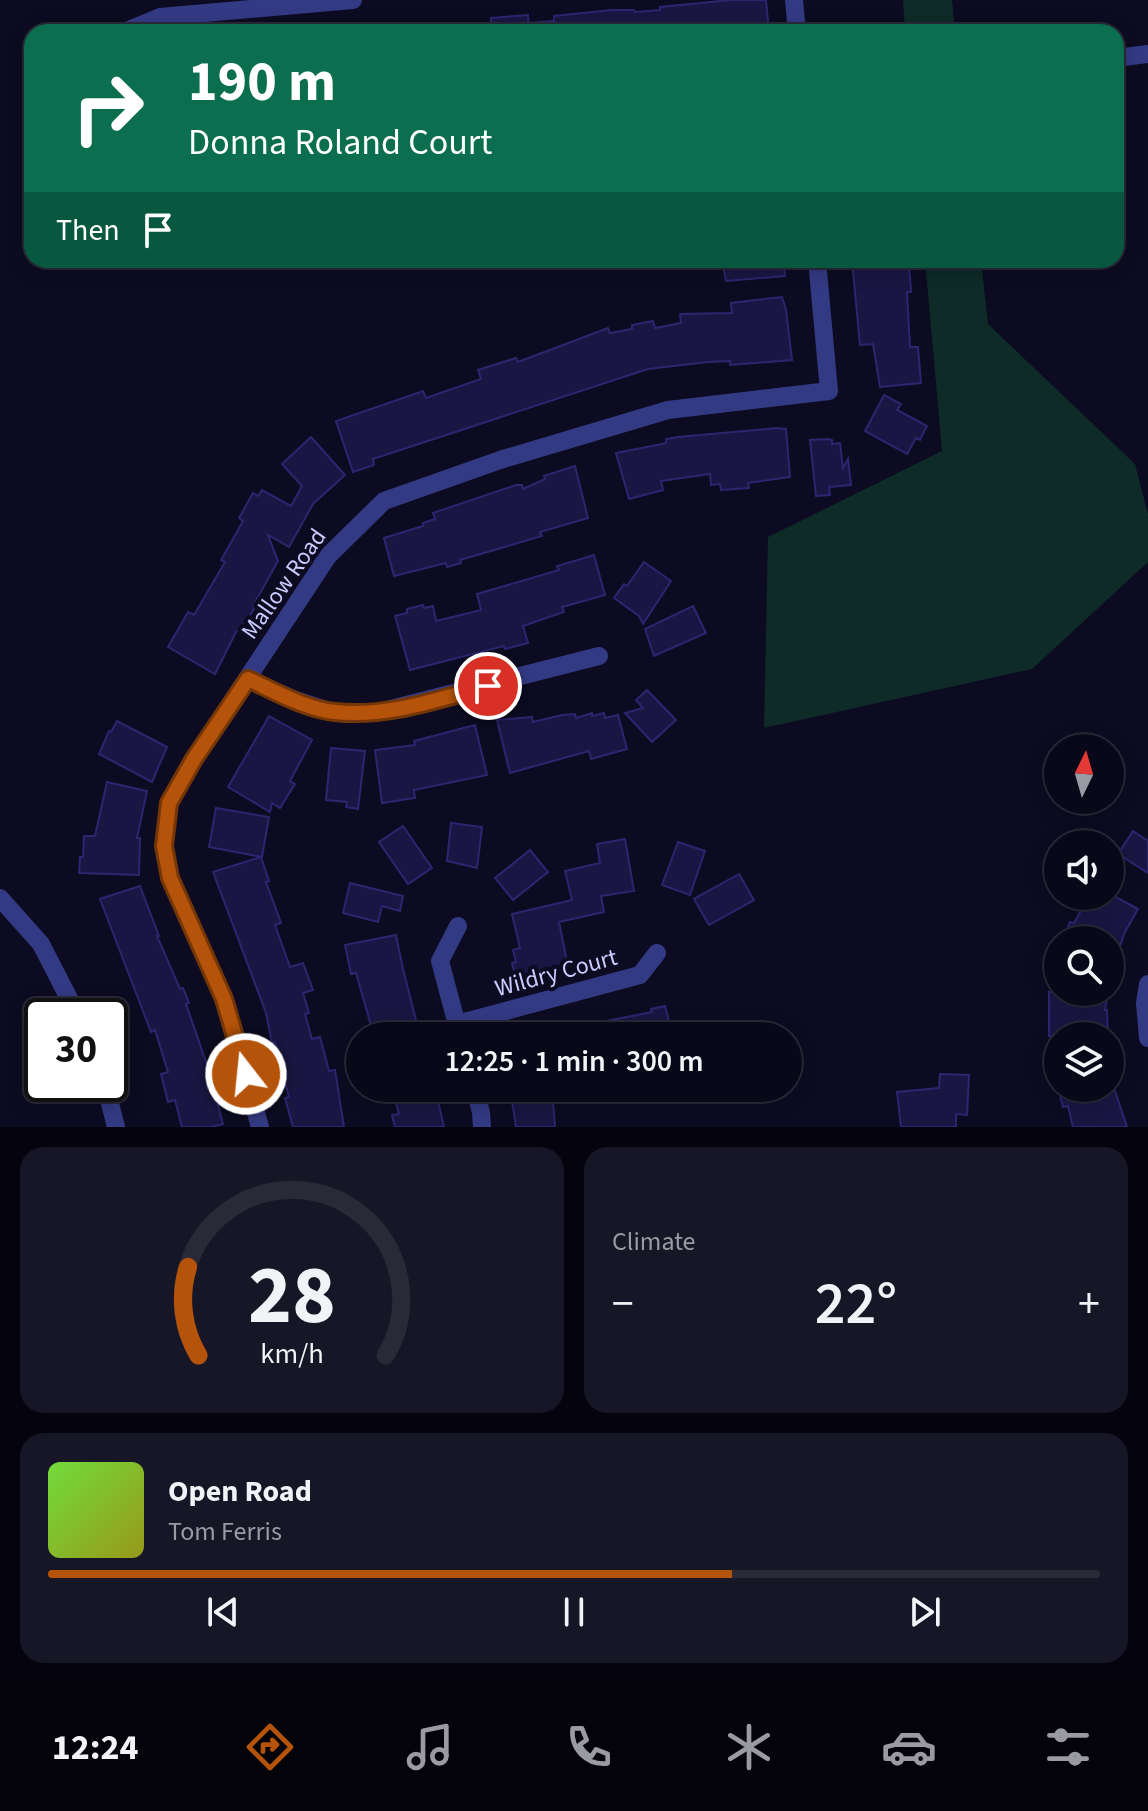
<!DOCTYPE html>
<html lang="en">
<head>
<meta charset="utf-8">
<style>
	:root { --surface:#090819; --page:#171626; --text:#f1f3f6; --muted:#999aa2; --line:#292938; --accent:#b45309 }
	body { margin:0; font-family:"Source Sans 3",sans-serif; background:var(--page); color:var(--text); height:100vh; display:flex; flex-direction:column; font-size:30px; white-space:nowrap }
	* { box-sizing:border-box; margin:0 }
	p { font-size:26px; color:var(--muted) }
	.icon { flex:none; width:44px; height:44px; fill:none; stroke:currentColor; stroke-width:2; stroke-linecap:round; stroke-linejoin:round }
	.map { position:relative; height:1127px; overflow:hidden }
	.drawer { display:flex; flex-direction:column; gap:20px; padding:20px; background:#05040e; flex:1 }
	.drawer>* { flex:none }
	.hud { position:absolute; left:24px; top:24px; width:1100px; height:244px; border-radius:24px; box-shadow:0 4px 20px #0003,0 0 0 2px var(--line); background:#0b6e4f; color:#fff; overflow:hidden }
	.needle { width:52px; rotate:5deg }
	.tools { position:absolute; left:1044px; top:734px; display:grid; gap:16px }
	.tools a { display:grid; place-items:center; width:80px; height:80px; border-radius:50%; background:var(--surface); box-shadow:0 4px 20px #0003,0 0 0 2px var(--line); font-size:40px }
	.speed { position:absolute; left:24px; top:998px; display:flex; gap:16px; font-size:40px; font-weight:700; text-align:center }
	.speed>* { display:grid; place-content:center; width:104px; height:104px; border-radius:50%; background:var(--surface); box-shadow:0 4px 20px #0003,0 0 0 2px var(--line); line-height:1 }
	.speed .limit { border:4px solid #111; border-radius:12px; background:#fff; color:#111 }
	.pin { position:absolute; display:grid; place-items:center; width:68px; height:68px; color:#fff; margin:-34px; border:4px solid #fff; border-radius:50%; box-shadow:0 2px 8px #0007 }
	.me { position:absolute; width:88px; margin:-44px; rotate:344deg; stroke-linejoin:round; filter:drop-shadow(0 0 6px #0008) }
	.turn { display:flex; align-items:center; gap:28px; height:168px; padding:0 32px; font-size:36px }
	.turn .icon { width:104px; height:104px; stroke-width:2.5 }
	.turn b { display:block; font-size:56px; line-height:68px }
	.then { display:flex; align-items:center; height:76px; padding:0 32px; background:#0003; gap:16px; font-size:30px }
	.big { font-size:60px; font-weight:600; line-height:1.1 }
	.drawer .widget { flex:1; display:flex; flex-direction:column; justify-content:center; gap:12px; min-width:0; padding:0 28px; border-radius:24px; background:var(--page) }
	.drawer .dial { align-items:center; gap:0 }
	.dial svg { height:208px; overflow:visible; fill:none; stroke:var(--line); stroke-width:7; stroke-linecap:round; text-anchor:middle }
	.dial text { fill:var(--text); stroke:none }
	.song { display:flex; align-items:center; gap:24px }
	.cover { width:96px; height:96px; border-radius:12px; background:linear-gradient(135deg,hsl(100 70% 55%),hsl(60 70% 35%)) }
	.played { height:8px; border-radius:4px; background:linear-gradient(90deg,var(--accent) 65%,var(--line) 65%) }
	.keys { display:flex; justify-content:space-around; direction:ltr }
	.heat { display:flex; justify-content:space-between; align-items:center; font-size:44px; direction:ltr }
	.drawer .tiles { flex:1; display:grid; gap:20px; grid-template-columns:1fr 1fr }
	.widget:last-child { grid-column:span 2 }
	.trip { position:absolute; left:346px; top:1022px; width:456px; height:80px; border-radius:40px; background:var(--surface); box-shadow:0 4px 20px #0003,0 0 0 2px var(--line); font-weight:600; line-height:80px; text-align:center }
	.dock { display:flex; height:128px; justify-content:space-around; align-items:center; background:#04030a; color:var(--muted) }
	.dock .icon { width:56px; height:56px }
	.dock .on { color:var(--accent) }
	.dock b { font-size:36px; color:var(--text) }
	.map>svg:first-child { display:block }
	.green { fill:#0e2b27 }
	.building { fill:#1a1643; stroke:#2c2671; stroke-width:2 }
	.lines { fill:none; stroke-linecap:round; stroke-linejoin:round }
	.street { stroke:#333a84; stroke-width:18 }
	.route-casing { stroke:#753606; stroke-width:20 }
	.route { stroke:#b45309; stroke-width:14 }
	.labels { text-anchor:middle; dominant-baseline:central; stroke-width:8; stroke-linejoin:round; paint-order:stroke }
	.street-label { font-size:24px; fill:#cbccff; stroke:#0c0b21 }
</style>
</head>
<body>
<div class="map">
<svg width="1148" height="1127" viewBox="0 0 1148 1127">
	<rect width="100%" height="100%" fill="#0c0b21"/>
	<!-- green -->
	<g class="green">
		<polygon points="903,0 952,0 955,32 905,32"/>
		<polygon points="925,260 981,260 988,324 1135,464 1148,514 1148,562 1032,669 764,728 768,537 942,451"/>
	</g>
	<!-- building -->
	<g class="building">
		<polygon points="731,0 766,0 769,32 530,32 529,23 554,21 554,16 612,10 634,10 635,12 660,10 660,7"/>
		<polygon points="528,15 529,32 492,32 491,18"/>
		<polygon points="722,260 783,260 785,276 726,281"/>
		<polygon points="852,260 870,260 870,267 909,263 911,292 907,292 910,347 918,347 921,383 880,387 873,344 860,345"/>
		<polygon points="782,297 786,310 792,360 730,365 730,361 708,362 648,369 373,459 374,465 353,472 336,421 423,391 426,398 481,379 478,370 516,358 518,362 608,328 610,333 632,329 632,325 653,321 655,328 681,323 680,314 732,313 731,303"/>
		<polygon points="884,395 901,404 897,410 927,426 920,440 916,438 907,454 865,431"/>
		<polygon points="777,428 786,429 790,477 748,483 749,488 721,490 720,484 711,485 710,474 661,481 663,490 629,499 616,453 662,444 666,443 666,439 678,437"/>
		<polygon points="311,437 345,475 313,504 289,547 268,535 278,561 253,606 255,607 244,626 236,632 215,674 168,647 188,612 194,615 225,562 221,560 243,521 239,518 253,493 258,496 262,490 291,506 302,486 282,464"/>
		<polygon points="828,439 832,440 832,444 840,443 843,468 848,459 851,485 829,487 830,495 816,496 810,440"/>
		<polygon points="575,466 588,518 540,532 542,536 460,560 461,563 447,567 446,563 394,576 384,538 423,526 423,523 435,519 433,513 516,485 522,485 523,489 545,479 544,476"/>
		<polygon points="594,555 605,595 562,607 564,612 523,626 528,643 505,649 504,646 410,670 395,616 407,613 407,609 423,605 424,608 433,606 436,621 481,610 477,594 559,570 557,566"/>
		<polygon points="644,562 671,581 643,624 639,616 614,598 624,584 627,586"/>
		<polygon points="693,606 706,633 654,656 645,629"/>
		<polygon points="647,690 676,720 652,742 625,713 643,708 636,700"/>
		<polygon points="592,713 592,716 604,713 605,718 618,715 627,749 591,759 589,751 510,773 497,720 532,717 533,722 562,715 575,714 576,718"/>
		<polygon points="269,716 312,740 290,781 295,784 280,808 272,803 270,812 228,787"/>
		<polygon points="117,721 167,747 152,782 99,754 109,731 111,732"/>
		<polygon points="475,725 487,775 414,790 415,798 382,803 375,750 415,745 414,741"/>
		<polygon points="331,748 365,751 358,809 346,807 347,802 326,800"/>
		<polygon points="107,782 147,791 137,838 140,838 139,875 79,873 80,857 83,857 84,836 95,836"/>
		<polygon points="216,808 269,817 262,857 209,847"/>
		<polygon points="451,823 482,827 477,868 447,861"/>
		<polygon points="403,826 432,868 408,884 379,842"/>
		<polygon points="1133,831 1148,841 1148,873 1118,854"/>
		<polygon points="625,839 634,891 601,896 604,912 559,922 568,967 516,979 512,963 516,962 513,950 520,948 512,914 572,900 565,871 600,863 597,844"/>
		<polygon points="678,842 705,851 690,895 662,885"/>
		<polygon points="530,850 548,872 513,900 495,878"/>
		<polygon points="261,857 269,881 266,882 281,923 275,925 290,967 303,963 313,990 303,993 309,1013 305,1014 312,1039 320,1037 329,1071 335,1070 344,1127 293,1127 285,1098 289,1097 275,1042 272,1043 266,1013 213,872"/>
		<polygon points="739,874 754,900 709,925 694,899"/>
		<polygon points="350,883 403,896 400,911 382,906 378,922 343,913"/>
		<polygon points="140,886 159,936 157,936 180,989 183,988 189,1003 186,1004 206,1062 223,1124 212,1127 182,1127 175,1100 168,1102 161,1074 168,1072 155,1030 151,1032 100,899"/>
		<polygon points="1089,896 1114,896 1138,909 1125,932 1112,969 1110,940 1063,940 1070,922 1074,923"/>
		<polygon points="396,935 403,969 420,1036 374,1036 356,973 351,974 345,945"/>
		<polygon points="1049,992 1108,992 1105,1010 1107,1010 1108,1036 1049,1036"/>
		<polygon points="665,1006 673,1036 556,1036 555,1031 652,1012 651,1009"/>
		<polygon points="940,1074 969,1075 967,1115 956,1114 956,1127 901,1127 897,1092 939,1088"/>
		<polygon points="392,1088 435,1088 444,1127 395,1127 392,1115 399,1114"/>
		<polygon points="510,1088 552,1088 555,1127 516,1127"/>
		<polygon points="1077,1088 1114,1088 1127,1127 1073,1127 1068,1106 1063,1107 1059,1092"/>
	</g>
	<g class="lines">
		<!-- street -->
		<g class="street">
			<polyline points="794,0 797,32"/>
			<polyline points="124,32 160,17 353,0"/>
			<polyline points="1116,58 1148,54"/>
			<polyline points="248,679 293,699 332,712 375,713 599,656"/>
			<polyline points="0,898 41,944 78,1016"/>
			<polyline points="458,926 440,961 460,1036"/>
			<polyline points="1148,984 1145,1003 1148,1038"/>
			<polyline points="457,1024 640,975 657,953"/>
			<polyline points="105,1084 116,1127"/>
			<polyline points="475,1088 481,1113 482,1127"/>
			<polyline points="260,1127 224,999 170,878 164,846 169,803 194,759 328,556 384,501 503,459 668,410 829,391 817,260"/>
		</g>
	</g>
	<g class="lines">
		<!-- route casing -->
		<g class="route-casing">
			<path id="route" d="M246,1074L224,999L170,878L164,846L169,803L194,759L248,679C274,691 305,709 335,712C386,718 439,699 488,686"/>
		</g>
		<!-- route -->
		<use href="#route" class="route"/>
	</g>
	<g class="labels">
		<!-- street labels -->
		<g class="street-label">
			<text transform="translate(284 584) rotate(-55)">Mallow Road</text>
			<text transform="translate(556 973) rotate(-15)">Wildry Court</text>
		</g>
	</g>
</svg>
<div class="tools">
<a><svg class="needle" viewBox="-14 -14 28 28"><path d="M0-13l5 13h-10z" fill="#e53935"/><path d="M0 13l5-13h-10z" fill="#999aa2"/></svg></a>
<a><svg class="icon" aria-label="sound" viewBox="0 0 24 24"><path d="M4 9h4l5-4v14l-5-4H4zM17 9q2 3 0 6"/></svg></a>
<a><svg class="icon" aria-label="search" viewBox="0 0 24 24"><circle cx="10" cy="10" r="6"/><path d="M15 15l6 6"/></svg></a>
<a><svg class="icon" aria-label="layers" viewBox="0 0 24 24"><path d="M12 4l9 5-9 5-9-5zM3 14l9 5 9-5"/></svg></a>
</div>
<div class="speed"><div class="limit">30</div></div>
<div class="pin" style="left:488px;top:686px;background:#d93025"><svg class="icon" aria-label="arrive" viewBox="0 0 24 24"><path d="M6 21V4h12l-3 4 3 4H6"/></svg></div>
<svg class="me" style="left:246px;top:1074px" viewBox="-20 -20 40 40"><circle r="17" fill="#b45309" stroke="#fff" stroke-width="3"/><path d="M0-11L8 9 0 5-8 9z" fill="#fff"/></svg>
<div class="trip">12:25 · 1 min · 300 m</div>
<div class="hud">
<div class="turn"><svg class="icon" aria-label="right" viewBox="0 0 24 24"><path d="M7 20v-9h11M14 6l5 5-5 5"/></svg><div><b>190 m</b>Donna Roland Court</div></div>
<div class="then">Then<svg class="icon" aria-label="arrive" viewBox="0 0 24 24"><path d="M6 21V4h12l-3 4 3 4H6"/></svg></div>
</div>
</div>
<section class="drawer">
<div class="tiles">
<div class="widget dial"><svg viewBox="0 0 100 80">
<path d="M14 69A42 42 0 1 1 86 69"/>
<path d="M14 69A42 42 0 0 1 10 35" stroke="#b45309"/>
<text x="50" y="56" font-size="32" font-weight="700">28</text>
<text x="50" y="72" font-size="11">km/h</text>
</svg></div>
<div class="widget"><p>Climate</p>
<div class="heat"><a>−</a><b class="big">22°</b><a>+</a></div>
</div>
<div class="widget">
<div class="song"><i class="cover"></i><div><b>Open Road</b><p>Tom Ferris</p></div></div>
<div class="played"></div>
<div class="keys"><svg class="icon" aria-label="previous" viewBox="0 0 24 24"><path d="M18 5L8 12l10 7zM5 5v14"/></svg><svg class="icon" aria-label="pause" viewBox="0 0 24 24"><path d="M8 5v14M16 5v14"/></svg><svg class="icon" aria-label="next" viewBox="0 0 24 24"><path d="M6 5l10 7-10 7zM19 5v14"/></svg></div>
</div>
</div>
</section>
<nav class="dock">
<b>12:24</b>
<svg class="icon on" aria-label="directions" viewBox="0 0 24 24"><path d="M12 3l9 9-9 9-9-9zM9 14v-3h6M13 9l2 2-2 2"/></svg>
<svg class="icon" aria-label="music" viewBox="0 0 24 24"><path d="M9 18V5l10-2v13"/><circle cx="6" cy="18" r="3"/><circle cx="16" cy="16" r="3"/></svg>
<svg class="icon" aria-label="phone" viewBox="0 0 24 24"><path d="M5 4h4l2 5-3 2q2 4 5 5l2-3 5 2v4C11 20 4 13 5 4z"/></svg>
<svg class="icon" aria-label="climate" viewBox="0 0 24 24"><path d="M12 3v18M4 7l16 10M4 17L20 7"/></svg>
<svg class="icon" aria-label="car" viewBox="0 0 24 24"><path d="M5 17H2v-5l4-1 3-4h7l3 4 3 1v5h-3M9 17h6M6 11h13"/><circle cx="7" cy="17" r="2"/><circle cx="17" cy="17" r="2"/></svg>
<svg class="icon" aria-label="filters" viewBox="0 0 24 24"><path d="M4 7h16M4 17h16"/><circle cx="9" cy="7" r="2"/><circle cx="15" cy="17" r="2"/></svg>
</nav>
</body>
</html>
